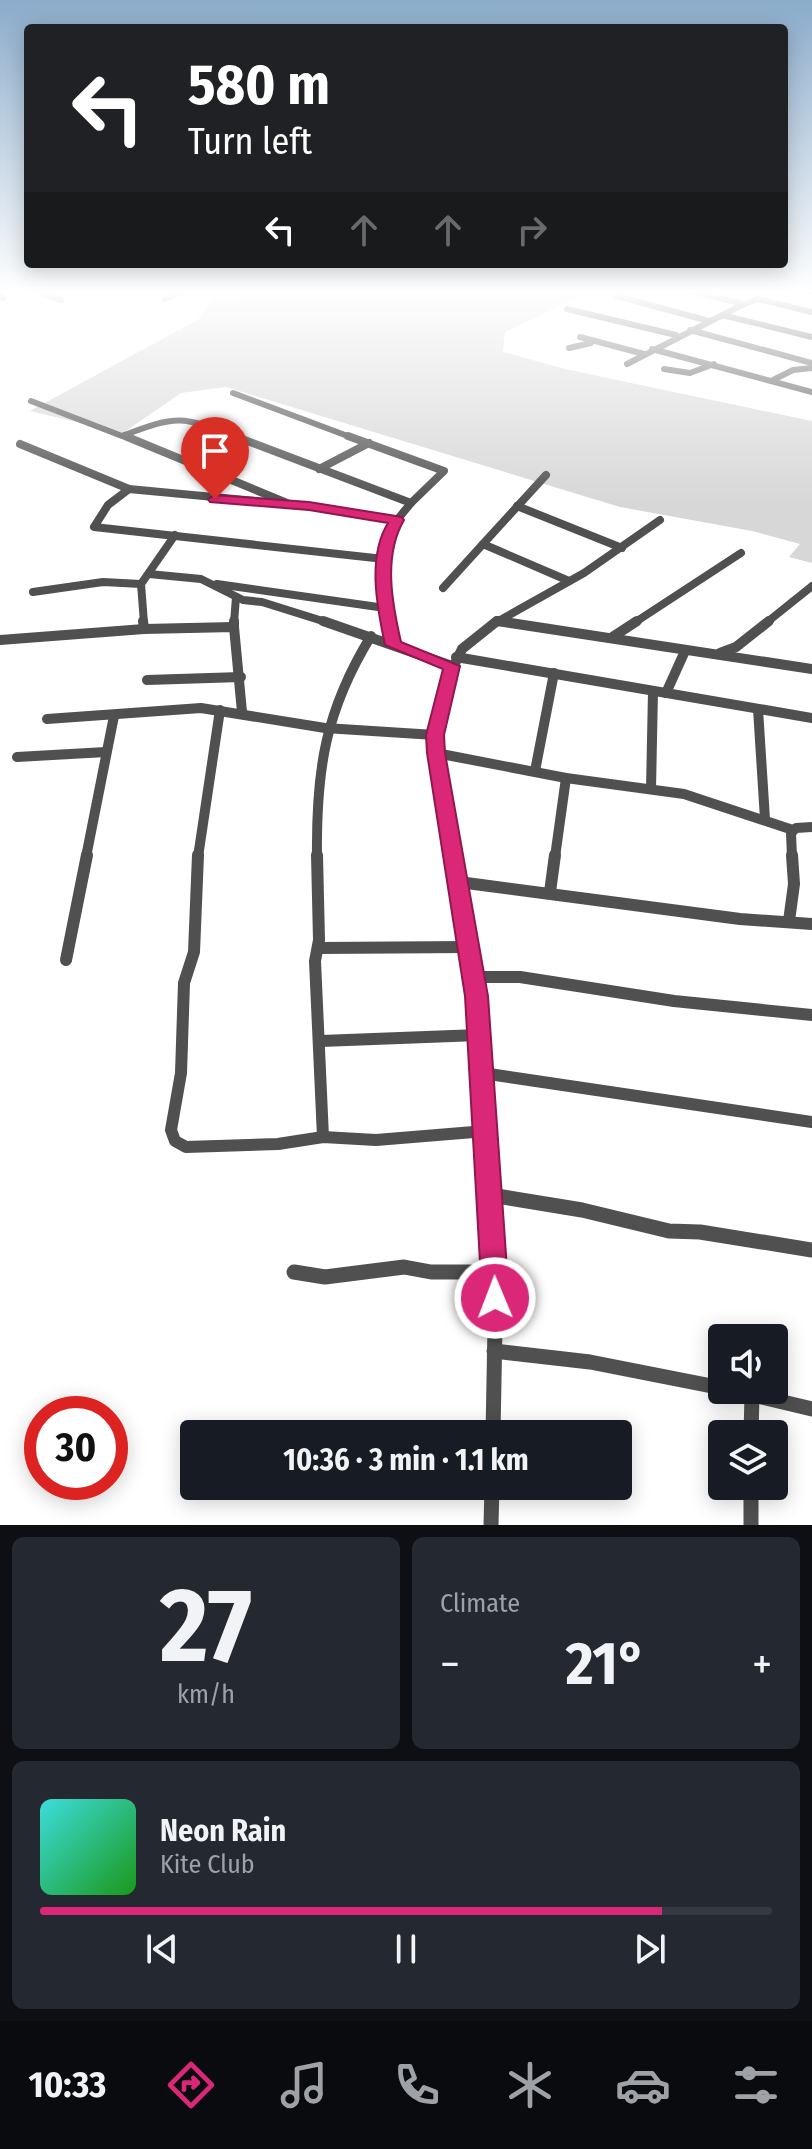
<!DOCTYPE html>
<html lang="en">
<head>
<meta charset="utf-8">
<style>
	:root { --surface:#171b24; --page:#242831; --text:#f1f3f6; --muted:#9ea1a6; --line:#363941; --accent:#db2777 }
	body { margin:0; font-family:"Fira Sans Condensed",sans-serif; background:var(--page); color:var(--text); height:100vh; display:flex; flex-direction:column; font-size:30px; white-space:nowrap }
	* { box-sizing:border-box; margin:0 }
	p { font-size:26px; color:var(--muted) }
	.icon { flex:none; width:44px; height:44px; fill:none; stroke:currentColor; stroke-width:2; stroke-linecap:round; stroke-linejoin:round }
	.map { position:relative; height:1525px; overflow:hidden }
	.details { display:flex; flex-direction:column; gap:12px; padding:12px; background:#0d0f14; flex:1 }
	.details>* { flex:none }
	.hud { position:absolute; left:24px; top:24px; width:764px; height:244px; border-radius:8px; box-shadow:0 4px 20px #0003; background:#202124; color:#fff; overflow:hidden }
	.fabs { position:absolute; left:708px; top:1324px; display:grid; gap:16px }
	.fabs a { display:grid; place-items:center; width:80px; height:80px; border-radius:8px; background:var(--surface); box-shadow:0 4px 20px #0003; font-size:40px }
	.speed { position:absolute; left:24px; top:1396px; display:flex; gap:16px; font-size:40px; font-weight:700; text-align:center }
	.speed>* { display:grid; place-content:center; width:104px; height:104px; border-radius:50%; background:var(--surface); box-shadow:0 4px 20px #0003; line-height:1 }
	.speed .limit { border:12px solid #d22; background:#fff; color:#111 }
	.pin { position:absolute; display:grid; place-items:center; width:68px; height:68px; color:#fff; margin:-82px -34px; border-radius:50% 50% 50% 0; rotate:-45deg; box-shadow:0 0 8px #0007 }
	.pin .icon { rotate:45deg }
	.me { position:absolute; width:88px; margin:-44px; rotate:359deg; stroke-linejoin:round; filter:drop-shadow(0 0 6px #0008) }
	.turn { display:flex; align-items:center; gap:28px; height:168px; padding:0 32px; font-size:36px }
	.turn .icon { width:104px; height:104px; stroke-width:2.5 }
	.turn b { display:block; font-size:56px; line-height:68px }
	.lanes { display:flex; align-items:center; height:76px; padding:0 32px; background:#0003; justify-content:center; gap:40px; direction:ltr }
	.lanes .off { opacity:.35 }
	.big { font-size:60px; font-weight:700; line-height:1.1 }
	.details .card { flex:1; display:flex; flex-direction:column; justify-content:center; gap:12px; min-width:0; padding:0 28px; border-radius:12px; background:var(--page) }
	.details .dial { align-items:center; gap:0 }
	.dial b { font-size:104px; line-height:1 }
	.song { display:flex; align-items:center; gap:24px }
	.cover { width:96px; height:96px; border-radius:12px; background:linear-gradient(135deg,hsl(180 70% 55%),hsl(120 70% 35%)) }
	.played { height:8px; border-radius:4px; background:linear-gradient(90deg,var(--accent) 85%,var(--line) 85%) }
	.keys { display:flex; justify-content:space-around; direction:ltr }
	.heat { display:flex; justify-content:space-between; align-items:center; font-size:44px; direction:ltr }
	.details .tiles { flex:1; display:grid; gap:12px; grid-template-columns:1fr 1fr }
	.card:last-child { grid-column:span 2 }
	.trip { position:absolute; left:180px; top:1420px; width:452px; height:80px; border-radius:8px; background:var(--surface); box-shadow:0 4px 20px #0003; font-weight:700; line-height:80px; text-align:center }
	.menu { display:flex; height:128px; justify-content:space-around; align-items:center; background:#090b0e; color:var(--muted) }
	.menu .icon { width:56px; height:56px }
	.menu .selected { color:var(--accent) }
	.menu b { font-size:36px; color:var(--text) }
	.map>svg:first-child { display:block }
	.green { fill:#d7d7d7 }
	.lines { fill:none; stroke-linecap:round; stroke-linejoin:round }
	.street-far4 { stroke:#505050; stroke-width:6 }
	.street-far3 { stroke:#505050; stroke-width:8 }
	.street-far2 { stroke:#505050; stroke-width:10 }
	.street-far1 { stroke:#505050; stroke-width:12 }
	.street { stroke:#505050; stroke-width:15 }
	.route { fill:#db2777; stroke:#8e194d; stroke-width:2 }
</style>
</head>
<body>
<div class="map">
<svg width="812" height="1525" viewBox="0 0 812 1525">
	<rect width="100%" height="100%" fill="#fff"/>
	<!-- green -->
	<polygon class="green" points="286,290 605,290 581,296 505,332 503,352 565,369 812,421 812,563 789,557 800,544 752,531 620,507 226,387 181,393 123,433 30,411 199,319 211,300 286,294"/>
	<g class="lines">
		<!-- street-far4 -->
		<g class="street-far4">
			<polyline points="34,290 61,300"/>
			<polyline points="809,290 812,292"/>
			<polyline points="0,296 3,298"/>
			<polyline points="617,296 709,321"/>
			<polyline points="165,299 186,290"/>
			<polyline points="744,304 758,299 812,312"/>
			<polyline points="567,309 676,335"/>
			<polyline points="722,315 812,337"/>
			<polyline points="690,330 812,363"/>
			<polyline points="580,337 644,354"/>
			<polyline points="569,348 591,343"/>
			<polyline points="652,349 812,392"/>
			<polyline points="627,364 744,304 686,290"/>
			<polyline points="664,369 690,373 714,364"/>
			<polyline points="776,382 773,380 793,370 812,368"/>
			<polyline points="233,393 353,438"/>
			<path d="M31,401L122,436C179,414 182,416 239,438"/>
			<polyline points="125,436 129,438"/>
		</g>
		<!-- street-far3 -->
		<g class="street-far3">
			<polyline points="125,436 287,503"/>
			<polyline points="234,436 411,503 397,520"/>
			<polyline points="348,436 444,471 411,503"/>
			<polyline points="20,444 129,489 309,506 397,520 384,564 387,623"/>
			<polyline points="319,469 369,443"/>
			<polyline points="129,489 108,505 94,527 384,559"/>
			<polyline points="517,506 622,548"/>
			<polyline points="483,544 546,475"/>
			<polyline points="149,574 201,579 243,600 262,602 329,623"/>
			<polyline points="217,584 385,608"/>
			<polyline points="443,588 483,544 569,581"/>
			<polyline points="33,592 103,582 141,584"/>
			<polyline points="497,621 509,623"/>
			<polyline points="144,623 141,584 175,535"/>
			<polyline points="234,623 236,597"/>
			<polyline points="495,623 584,573 660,520"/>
			<polyline points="634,623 741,553"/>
			<polyline points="766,623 812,586"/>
		</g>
		<!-- street-far2 -->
		<g class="street-far2">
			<polyline points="143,621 144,629 234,627 242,712"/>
			<polyline points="323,621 452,666"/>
			<polyline points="387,621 393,645"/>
			<polyline points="497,621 812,669"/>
			<polyline points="234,627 234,621"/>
			<polyline points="611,638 637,621"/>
			<polyline points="0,640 144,629"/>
			<polyline points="720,653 736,647 769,621"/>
			<polyline points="456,657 812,718"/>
			<polyline points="147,680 241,677"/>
			<polyline points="666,693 685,651"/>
			<polyline points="758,709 765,819"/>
			<polyline points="47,719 201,708 325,728 435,735"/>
			<polyline points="436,753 566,778 684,794 793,830"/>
			<polyline points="17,757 106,752"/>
			<polyline points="535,771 554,673"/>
			<polyline points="651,789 653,691"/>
			<polyline points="86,857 114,716"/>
			<polyline points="198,857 220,710"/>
			<path d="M317,857C316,770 325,711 371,636"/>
			<polyline points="452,857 435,735 449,676 462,649 497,621"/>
			<polyline points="555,857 566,778"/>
			<polyline points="792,857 791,833 796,828 812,827"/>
		</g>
		<!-- street-far1 -->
		<g class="street-far1">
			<polyline points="198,855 194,952 184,983 181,1073 171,1130 175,1141 186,1147 278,1144 323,1137 376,1140 486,1131"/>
			<polyline points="317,855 319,940 315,961 323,1137"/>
			<polyline points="451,855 477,996 488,1153"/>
			<polyline points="459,882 740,919 812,924"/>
			<polyline points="550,892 555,855"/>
			<polyline points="789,921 794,884 792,855"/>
			<polyline points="318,948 469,947"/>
			<polyline points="66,960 87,855"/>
			<polyline points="472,977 520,977 674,1001 812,1015"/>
			<polyline points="321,1041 479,1035"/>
			<polyline points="482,1073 812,1122"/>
		</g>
		<!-- street -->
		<g class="street">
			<polyline points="488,1151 496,1272 493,1434"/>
			<polyline points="491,1195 582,1210 669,1231 700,1232 812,1250"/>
			<polyline points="294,1272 325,1277 404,1267 431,1272 496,1272"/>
			<polyline points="494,1351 590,1362 722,1388"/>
			<polyline points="732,1390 812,1409"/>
			<polyline points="751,1434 752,1395"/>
			<polyline points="751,1486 751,1525"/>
			<polyline points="491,1525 492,1486"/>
		</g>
	</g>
	<!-- sky -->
	<linearGradient id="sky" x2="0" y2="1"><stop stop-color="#8aabca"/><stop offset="0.58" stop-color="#fff"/><stop offset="1" stop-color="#fff" stop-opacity="0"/></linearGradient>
	<rect width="812" height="503" fill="url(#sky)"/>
	<!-- route -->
	<path class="route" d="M215,495L309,502L402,517L404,520C383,556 392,603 401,642L460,666L444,735L445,753L488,996L509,1298L505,1307L495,1311L486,1307L482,1298L465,996L427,753L426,735L443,669L385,645C377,607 367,557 388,523L309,510L210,502L208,499Z"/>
</svg>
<div class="fabs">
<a><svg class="icon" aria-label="sound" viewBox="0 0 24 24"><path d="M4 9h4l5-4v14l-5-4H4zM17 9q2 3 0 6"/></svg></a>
<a><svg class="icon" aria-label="layers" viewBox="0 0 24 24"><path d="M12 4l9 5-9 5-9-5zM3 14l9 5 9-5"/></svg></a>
</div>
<div class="speed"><div class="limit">30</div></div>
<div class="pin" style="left:215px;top:499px;background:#d93025"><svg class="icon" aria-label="arrive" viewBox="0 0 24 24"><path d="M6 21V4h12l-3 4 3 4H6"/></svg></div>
<svg class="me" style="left:495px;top:1298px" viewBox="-20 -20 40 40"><circle r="17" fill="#db2777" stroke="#fff" stroke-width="3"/><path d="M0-11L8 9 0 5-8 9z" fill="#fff"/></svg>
<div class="trip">10:36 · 3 min · 1.1 km</div>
<div class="hud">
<div class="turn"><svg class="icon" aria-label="left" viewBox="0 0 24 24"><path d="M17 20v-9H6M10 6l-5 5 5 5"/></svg><div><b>580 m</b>Turn left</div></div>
<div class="lanes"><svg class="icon" aria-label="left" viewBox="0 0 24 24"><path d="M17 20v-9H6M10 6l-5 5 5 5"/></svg><svg class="icon off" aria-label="ahead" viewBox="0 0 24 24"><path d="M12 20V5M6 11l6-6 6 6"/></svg><svg class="icon off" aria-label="ahead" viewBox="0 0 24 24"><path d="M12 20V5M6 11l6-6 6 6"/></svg><svg class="icon off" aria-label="right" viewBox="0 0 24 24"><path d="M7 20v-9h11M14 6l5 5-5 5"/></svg></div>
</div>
</div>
<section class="details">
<div class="tiles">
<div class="card dial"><b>27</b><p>km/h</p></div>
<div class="card"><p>Climate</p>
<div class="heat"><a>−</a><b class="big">21°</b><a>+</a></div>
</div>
<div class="card">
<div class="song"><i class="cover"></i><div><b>Neon Rain</b><p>Kite Club</p></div></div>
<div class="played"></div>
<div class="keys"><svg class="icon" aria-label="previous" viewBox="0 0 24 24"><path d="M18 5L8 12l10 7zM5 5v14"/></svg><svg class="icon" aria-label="pause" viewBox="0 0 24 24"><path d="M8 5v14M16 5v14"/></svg><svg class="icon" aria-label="next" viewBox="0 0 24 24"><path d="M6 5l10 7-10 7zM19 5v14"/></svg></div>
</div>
</div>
</section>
<nav class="menu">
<b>10:33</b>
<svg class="icon selected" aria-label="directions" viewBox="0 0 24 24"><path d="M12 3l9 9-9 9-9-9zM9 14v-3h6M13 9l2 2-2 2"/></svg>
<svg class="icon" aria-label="music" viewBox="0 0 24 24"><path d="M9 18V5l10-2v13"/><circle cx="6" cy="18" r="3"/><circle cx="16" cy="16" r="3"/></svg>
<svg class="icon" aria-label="phone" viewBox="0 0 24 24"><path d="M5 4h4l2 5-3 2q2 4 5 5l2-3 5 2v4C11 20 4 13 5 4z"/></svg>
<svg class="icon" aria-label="climate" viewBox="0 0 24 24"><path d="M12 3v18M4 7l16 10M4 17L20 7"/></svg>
<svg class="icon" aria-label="car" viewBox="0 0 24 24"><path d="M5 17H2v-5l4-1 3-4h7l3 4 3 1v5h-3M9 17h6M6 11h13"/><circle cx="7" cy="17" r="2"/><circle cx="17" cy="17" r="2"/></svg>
<svg class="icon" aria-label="filters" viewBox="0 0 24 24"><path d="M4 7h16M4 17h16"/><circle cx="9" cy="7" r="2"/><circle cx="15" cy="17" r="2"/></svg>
</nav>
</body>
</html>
